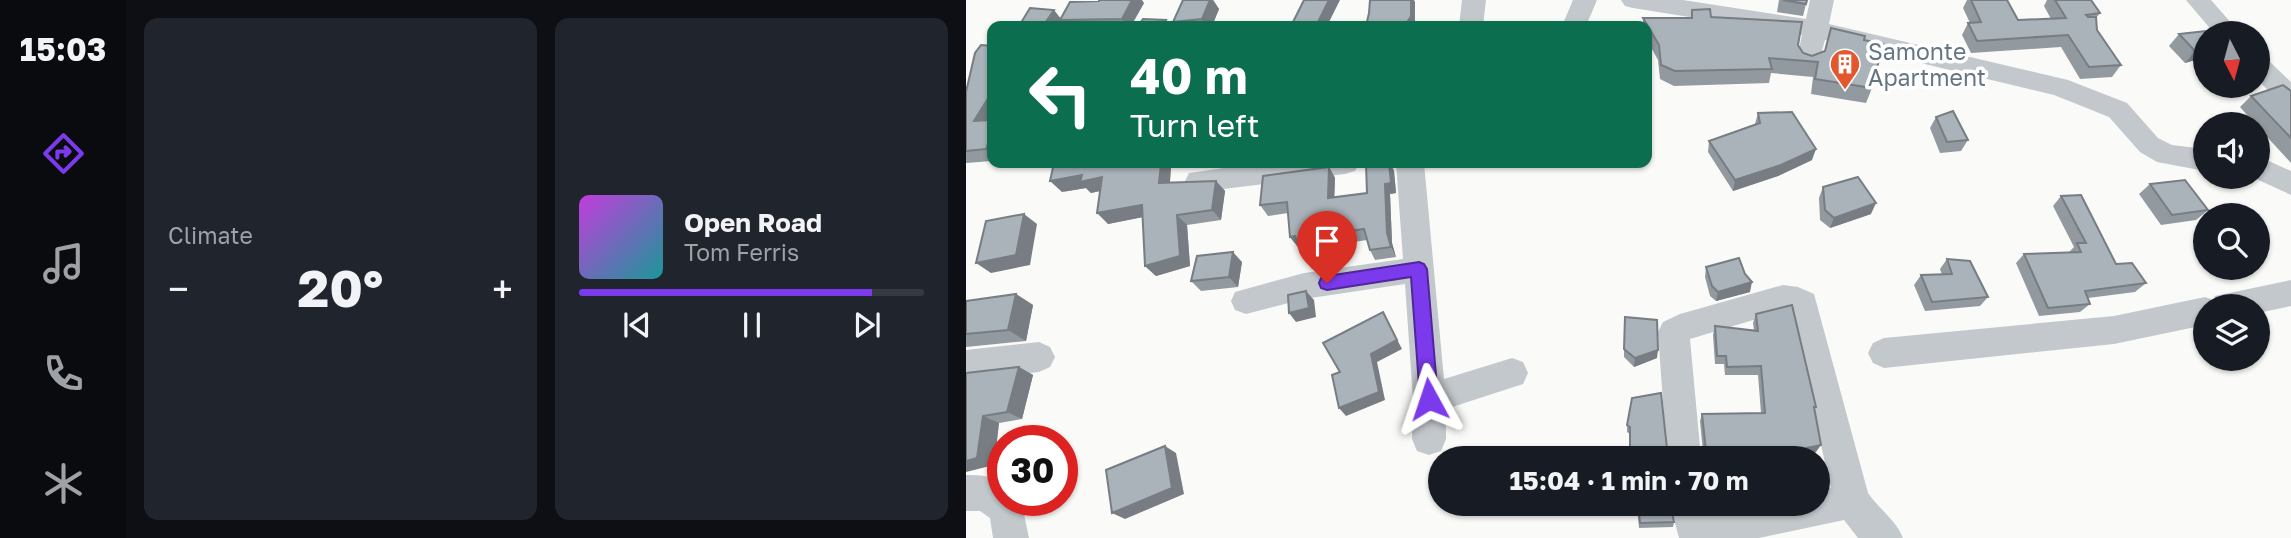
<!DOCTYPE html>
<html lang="en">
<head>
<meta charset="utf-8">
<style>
	:root { --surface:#171b24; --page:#20242c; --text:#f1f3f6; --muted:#9ea1a6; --line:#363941; --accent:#7c3aed }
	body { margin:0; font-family:"Golos Text",sans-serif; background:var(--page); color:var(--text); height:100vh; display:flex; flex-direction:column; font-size:26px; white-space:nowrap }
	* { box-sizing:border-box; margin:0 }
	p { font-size:23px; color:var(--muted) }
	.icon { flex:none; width:38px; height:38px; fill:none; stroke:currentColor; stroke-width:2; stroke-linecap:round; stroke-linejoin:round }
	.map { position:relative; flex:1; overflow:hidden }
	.sheet { display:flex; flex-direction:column; gap:18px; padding:18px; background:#0d0f14; width:840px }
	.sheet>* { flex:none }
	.guide { position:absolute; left:21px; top:21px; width:665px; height:147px; border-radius:14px; box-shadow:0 2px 5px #0004; background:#0b6e4f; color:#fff; overflow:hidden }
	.needle { width:46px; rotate:174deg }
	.controls { position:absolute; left:1227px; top:21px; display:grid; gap:14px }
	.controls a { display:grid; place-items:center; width:77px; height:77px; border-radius:50%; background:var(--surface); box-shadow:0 2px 5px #0004; font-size:35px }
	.speed { position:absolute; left:21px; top:425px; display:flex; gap:14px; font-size:35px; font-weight:700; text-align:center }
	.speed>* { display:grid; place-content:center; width:91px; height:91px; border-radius:50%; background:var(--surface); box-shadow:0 2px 5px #0004; line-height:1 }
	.speed .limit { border:10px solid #d22; background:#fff; color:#111 }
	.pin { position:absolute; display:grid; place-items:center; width:60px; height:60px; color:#fff; margin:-72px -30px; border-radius:50% 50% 50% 0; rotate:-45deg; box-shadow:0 0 7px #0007 }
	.pin .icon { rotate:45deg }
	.me { position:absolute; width:77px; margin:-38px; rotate:355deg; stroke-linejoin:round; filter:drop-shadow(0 0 5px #0008) }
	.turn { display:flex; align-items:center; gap:24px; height:147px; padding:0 28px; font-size:32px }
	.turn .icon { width:91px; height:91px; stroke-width:2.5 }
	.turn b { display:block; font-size:49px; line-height:60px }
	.big { font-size:52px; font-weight:700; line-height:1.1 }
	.sheet .card { flex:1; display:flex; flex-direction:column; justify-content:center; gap:10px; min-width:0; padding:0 24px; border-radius:14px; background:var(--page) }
	.song { display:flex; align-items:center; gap:21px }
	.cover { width:84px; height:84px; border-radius:10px; background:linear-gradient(135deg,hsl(290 70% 55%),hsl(180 70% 35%)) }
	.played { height:7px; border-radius:4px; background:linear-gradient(90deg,var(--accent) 85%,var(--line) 85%) }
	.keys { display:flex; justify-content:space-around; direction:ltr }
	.heat { display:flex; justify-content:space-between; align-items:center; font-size:38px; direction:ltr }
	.sheet .tiles { flex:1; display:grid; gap:18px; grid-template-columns:repeat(2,1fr) }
	.trip { position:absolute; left:462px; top:446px; width:402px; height:70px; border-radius:35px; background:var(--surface); box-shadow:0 2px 5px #0004; font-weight:700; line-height:70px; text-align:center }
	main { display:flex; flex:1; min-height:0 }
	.tab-bar { display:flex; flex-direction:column; width:126px; justify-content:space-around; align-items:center; background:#090b0e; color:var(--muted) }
	.tab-bar .icon { width:49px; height:49px }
	.tab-bar .on { color:var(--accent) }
	.tab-bar b { font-size:32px; color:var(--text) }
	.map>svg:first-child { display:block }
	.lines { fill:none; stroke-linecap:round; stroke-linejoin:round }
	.minor { fill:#c3c8cc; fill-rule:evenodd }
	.wall { fill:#929a9f }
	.shaded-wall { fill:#777d82 }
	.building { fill:#aab3b9; stroke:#777d82; stroke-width:2 }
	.route { fill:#7c3aed; stroke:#51269a; stroke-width:2 }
	.labels { text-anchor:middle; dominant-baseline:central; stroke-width:7; stroke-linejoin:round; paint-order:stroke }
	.poi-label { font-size:23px; fill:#657683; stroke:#fff; text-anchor:start }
</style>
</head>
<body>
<main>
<nav class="tab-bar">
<b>15:03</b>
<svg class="icon on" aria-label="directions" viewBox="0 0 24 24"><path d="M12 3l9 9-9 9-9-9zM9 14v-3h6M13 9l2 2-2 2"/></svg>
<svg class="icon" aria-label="music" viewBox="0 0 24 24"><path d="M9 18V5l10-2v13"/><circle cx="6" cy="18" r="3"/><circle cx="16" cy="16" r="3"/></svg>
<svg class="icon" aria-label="phone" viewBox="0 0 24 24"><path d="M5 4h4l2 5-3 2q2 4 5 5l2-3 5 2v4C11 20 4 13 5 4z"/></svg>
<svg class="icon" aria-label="climate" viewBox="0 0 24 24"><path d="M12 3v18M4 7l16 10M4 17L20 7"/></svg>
</nav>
<section class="sheet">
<div class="tiles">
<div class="card"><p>Climate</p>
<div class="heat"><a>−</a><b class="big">20°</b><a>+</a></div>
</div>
<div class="card">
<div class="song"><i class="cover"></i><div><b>Open Road</b><p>Tom Ferris</p></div></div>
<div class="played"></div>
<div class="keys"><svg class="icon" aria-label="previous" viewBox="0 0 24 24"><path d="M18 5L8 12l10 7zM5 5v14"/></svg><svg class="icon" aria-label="pause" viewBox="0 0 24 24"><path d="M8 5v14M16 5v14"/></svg><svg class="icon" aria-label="next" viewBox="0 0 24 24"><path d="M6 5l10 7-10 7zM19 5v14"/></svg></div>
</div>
</div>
</section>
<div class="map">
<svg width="1325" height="538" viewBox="0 0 1325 538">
	<rect width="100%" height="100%" fill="#fafaf8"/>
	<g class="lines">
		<!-- minor -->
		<g class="minor">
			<polygon points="496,0 520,0 517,26 493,26"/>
			<polygon points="607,0 631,0 620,26 596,26"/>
			<polygon points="655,0 717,0 840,19 844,0 868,0 863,24 1102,80 1161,103 1192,138 1206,145 1239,149 1239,171 1191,162 1174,152 1143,117 1088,95 859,40 852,65 843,68 834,65 831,59 836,35 667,8 659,6"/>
			<polygon points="1220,0 1245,0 1274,33 1248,33"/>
			<polygon points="1292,56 1301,59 1325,82 1325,107 1316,105 1292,80"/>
			<polygon points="1292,156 1325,171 1325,195 1286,177 1292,177"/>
			<polygon points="293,163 393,163 389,171 379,174 233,192 223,189 219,181 223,173"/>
			<polygon points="430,163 458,163 478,379 546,358 557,362 562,373 557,384 480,409 480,439 475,451 463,455 451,451 446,439 447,399 439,284 338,299 280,314 269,310 265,301 269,292 338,273 437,259"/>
			<polygon points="1325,280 1325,306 1292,313 1292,306 1239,306 1239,325 1148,344 918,368 907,363 902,353 907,343 918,338 1148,316 1239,297 1247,300 1249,296"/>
			<path d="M817,285L832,287L848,294L902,493C913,509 930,520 937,538H892L878,520L793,538H713L704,504H740L741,513L784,504H852V490L865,488L824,312L817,311L724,339L735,458H701L692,332L697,322L714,314Z"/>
			<polygon points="73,342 84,347 89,357 84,367 73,372 0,380 0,350"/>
			<path d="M0,475C14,475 25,475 37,484V500H55L63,538H27L24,518L14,511H0Z"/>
		</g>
	</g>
	<!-- wall -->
	<g class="wall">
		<polygon points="217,0 247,0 253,9 246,26 210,26 207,22"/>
		<polygon points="813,0 841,0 837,16 811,12"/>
		<polygon points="1001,0 1041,0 1052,20 1085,19 1078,6 1081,0 1125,0 1134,13 1130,18 1131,30 1155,65 1146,77 1114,79 1095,47 1005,53 996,35 1002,23 1004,23 997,8"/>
		<polygon points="178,3 165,26 99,26 97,23 53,26"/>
		<polygon points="726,10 832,45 837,53 846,56 898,40 906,88 900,103 845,94 847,77 805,73 803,83 708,86 694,79 692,60 681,40 681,26 677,26 677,18 725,18"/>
		<polygon points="1213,34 1239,57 1219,63 1203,46"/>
		<polygon points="26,46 26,161 0,163 0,92"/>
		<polygon points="1325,91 1325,163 1292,127 1292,124 1289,124 1274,107 1285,96"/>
		<polygon points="792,113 846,160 812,176 767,191 742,152 743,141 789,124"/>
		<polygon points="970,117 1002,140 995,151 974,153 964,128"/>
		<polygon points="405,163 424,163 428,171 430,193 424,194 426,243 430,257 409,260 404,250 401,240 367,245 374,265 346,269 339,259 334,246 332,247 324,237 322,213 302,216 294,205 363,167 369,178 368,197 401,193"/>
		<polygon points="205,166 204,183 250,181 259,191 255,220 221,225 224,266 190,276 179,266 177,217 142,224 134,191 125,193 120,188 96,192"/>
		<polygon points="1184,184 1242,210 1230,220 1195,225 1173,194"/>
		<polygon points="857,187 905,214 864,228 854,220 853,198"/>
		<polygon points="1095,196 1150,264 1180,283 1169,292 1122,298 1124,304 1114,312 1073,316 1050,263 1058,254 1103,252 1108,247 1087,206"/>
		<polygon points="981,259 1022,297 1014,306 959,311 948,285 955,275 976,275 974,269"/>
		<polygon points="276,262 272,287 235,291 225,281"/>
		<polygon points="740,267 784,292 750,301 744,296 739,277"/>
		<polygon points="50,294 67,305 60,341 0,347 0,301"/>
		<polygon points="790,314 850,407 848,410 850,452 818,458 733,458 734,454 737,452 734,421 736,414 795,413 792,375 759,375 758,364 749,364 747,335 749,326 788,330 787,323"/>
		<polygon points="658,349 691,358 668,367 658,357"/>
		<polygon points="53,367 67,375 56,419 33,423 28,465 0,373"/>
		<polygon points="666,398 664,434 661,432 661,425"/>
		<polygon points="671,504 704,504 708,522 707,527 673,528"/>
		<polygon points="742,504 776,504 743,510"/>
	</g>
	<!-- shaded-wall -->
	<g class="shaded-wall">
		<polygon points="166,0 176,0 178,3 165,26 161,26 156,19"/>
		<polygon points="244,0 247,0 253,9 246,26 240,26 236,19"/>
		<polygon points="363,0 374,0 361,26 350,26"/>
		<polygon points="445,0 448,0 449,2 449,26 439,26"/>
		<polygon points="88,10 96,20 94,20 97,23 95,26 77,26"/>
		<polygon points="200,20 204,26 196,26"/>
		<polygon points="1239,48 1239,57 1219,63 1229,51"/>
		<polygon points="26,92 26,124 8,121"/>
		<polygon points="23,142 26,145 26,154 20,149"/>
		<polygon points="850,149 846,160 812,176 767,191 769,180"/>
		<polygon points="195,163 202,163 205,166 203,194 193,183"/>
		<polygon points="423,163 424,163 428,171 430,193 424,194 426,243 430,257 425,247 421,233 419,184"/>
		<polygon points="363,167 369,178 368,208 362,198"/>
		<polygon points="116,175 136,177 147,188 125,193 120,188 96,192 84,181"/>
		<polygon points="250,181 259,191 255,220 246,210"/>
		<polygon points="910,203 905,214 864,228 868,218"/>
		<polygon points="176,205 187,215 142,224 131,213"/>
		<polygon points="58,214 71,224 64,265 25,273 10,263"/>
		<polygon points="211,215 221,225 224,266 190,276 179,266"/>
		<polygon points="361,235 367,245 374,265 367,255"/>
		<polygon points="329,236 336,246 332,247 324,237"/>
		<polygon points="267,252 276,262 272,287 263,277"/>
		<polygon points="786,282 784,292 750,301 752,292"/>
		<polygon points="340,291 348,300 350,317 330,322 323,313"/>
		<polygon points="50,294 67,305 60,341 42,330"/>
		<polygon points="417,312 436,349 411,362 419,400 380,416 373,408 405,354"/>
		<polygon points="692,350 691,358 668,367 669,358"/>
		<polygon points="53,367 67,375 56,419 41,412"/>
		<polygon points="17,416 33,423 28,465 0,472 0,461"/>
		<polygon points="855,445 850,452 818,458 791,458"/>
		<polygon points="199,446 210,453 218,494 159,519 146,513"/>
		<polygon points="46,500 68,500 59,505"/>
	</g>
	<!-- building -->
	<g class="building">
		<polygon points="133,0 166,0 156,19 94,20 104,2 133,1"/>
		<polygon points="217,0 244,0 236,19 207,22"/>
		<polygon points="338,0 363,0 350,26 325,26"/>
		<polygon points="404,0 445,0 445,16 439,26 400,26 403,13"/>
		<polygon points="817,0 841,0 840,4"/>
		<polygon points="1005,0 1041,0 1052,20 1100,18 1089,0 1125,0 1134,13 1120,15 1122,17 1130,17 1131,30 1155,65 1123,67 1102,35 1011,41 1002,23 1015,22"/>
		<polygon points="64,8 88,10 77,26 53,26"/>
		<polygon points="744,9 745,17 836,22 832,45 837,53 846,56 859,51 865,28 899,36 898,40 917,44 906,88 849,79 852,62 803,58 806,69 709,71 695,65 693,45 677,18 726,18 726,10"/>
		<polygon points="177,19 200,20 196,26 172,26"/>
		<polygon points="1276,27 1277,33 1239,33 1239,48 1229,51 1213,34"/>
		<polygon points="15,45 26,46 26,92 8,121 26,120 26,142 23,142 20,149 0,151 0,92 9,53"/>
		<polygon points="1317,85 1325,91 1325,138 1285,96"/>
		<polygon points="987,111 1002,140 981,142 970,117"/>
		<polygon points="826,112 850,149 815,165 769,180 743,141 794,123 792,113"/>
		<polygon points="88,163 195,163 193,183 250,181 246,210 211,215 214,256 179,266 176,205 131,213 136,177 114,182 116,175 84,181"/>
		<polygon points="405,163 423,163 425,183 419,184 421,233 425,247 404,250 398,229 361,235 367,255 339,259 329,236 324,237 321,202 294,205 297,176 363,167 362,198 401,193 400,164"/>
		<polygon points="892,177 910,203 868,218 859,210 857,187"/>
		<polygon points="1219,180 1242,210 1206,215 1184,184"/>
		<polygon points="1115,195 1150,264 1166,263 1180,283 1119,291 1124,304 1082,308 1058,254 1115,252 1111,243 1120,243 1095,196"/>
		<polygon points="58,214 50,255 10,263 20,221"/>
		<polygon points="267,252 263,277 225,281 231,256"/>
		<polygon points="773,258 779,274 786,282 752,292 746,286 740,267"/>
		<polygon points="981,259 1004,261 1022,297 966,302 955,275 986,274"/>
		<polygon points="340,291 343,308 323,313 322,295"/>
		<polygon points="50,294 42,330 0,334 0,301"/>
		<polygon points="826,305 850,407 848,407 855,445 791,458 735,458 734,454 740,451 736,414 799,413 795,366 761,367 760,356 751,356 749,326 792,331 790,314"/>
		<polygon points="417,312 431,340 405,354 413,392 373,408 366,375 374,372 357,343"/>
		<polygon points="659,317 691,320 692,350 669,358 658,349"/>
		<polygon points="53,367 41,412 17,416 11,458 0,461 0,373"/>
		<polygon points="695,393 702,458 664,458 664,427 661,425 666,398"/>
		<polygon points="199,446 206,488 146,513 140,470"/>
		<polygon points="672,504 704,504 708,522 674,523"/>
	</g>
	<!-- route -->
	<polygon class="route" points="453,262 458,264 461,269 472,399 469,405 463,407 457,405 454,399 445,277 361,290 355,288 353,283 355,278 361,276"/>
	<!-- icons -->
	<defs>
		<g id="building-pin" transform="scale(1.575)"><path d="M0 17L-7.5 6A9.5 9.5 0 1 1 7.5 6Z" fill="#e4572e" stroke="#fff"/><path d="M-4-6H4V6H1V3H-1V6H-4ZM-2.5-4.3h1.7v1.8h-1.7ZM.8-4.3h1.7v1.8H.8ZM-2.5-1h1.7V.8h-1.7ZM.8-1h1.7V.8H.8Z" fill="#fff"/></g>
	</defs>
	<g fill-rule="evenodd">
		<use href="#building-pin" x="879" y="64"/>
	</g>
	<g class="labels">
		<!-- poi labels -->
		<g class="poi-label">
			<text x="902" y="51">Samonte<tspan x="902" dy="26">Apartment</tspan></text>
		</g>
	</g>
</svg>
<div class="controls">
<a><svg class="needle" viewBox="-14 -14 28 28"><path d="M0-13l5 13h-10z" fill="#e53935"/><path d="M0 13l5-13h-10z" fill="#9ea1a6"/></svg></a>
<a><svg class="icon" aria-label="sound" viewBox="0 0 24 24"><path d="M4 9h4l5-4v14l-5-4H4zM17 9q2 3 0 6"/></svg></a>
<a><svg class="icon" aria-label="search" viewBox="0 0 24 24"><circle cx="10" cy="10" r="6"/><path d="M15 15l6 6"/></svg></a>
<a><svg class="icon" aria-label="layers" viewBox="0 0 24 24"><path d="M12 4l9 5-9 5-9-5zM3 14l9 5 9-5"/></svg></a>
</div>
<div class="speed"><div class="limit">30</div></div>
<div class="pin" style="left:361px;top:283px;background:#d93025"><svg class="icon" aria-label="arrive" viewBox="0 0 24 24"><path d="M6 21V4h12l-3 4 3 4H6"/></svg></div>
<svg class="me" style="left:463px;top:399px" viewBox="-20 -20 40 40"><path d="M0-17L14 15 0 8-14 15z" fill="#7c3aed" stroke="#fff" stroke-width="4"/></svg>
<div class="trip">15:04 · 1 min · 70 m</div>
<div class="guide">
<div class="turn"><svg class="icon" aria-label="left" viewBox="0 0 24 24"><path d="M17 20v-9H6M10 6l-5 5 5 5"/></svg><div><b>40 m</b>Turn left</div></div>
</div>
</div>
</main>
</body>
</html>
